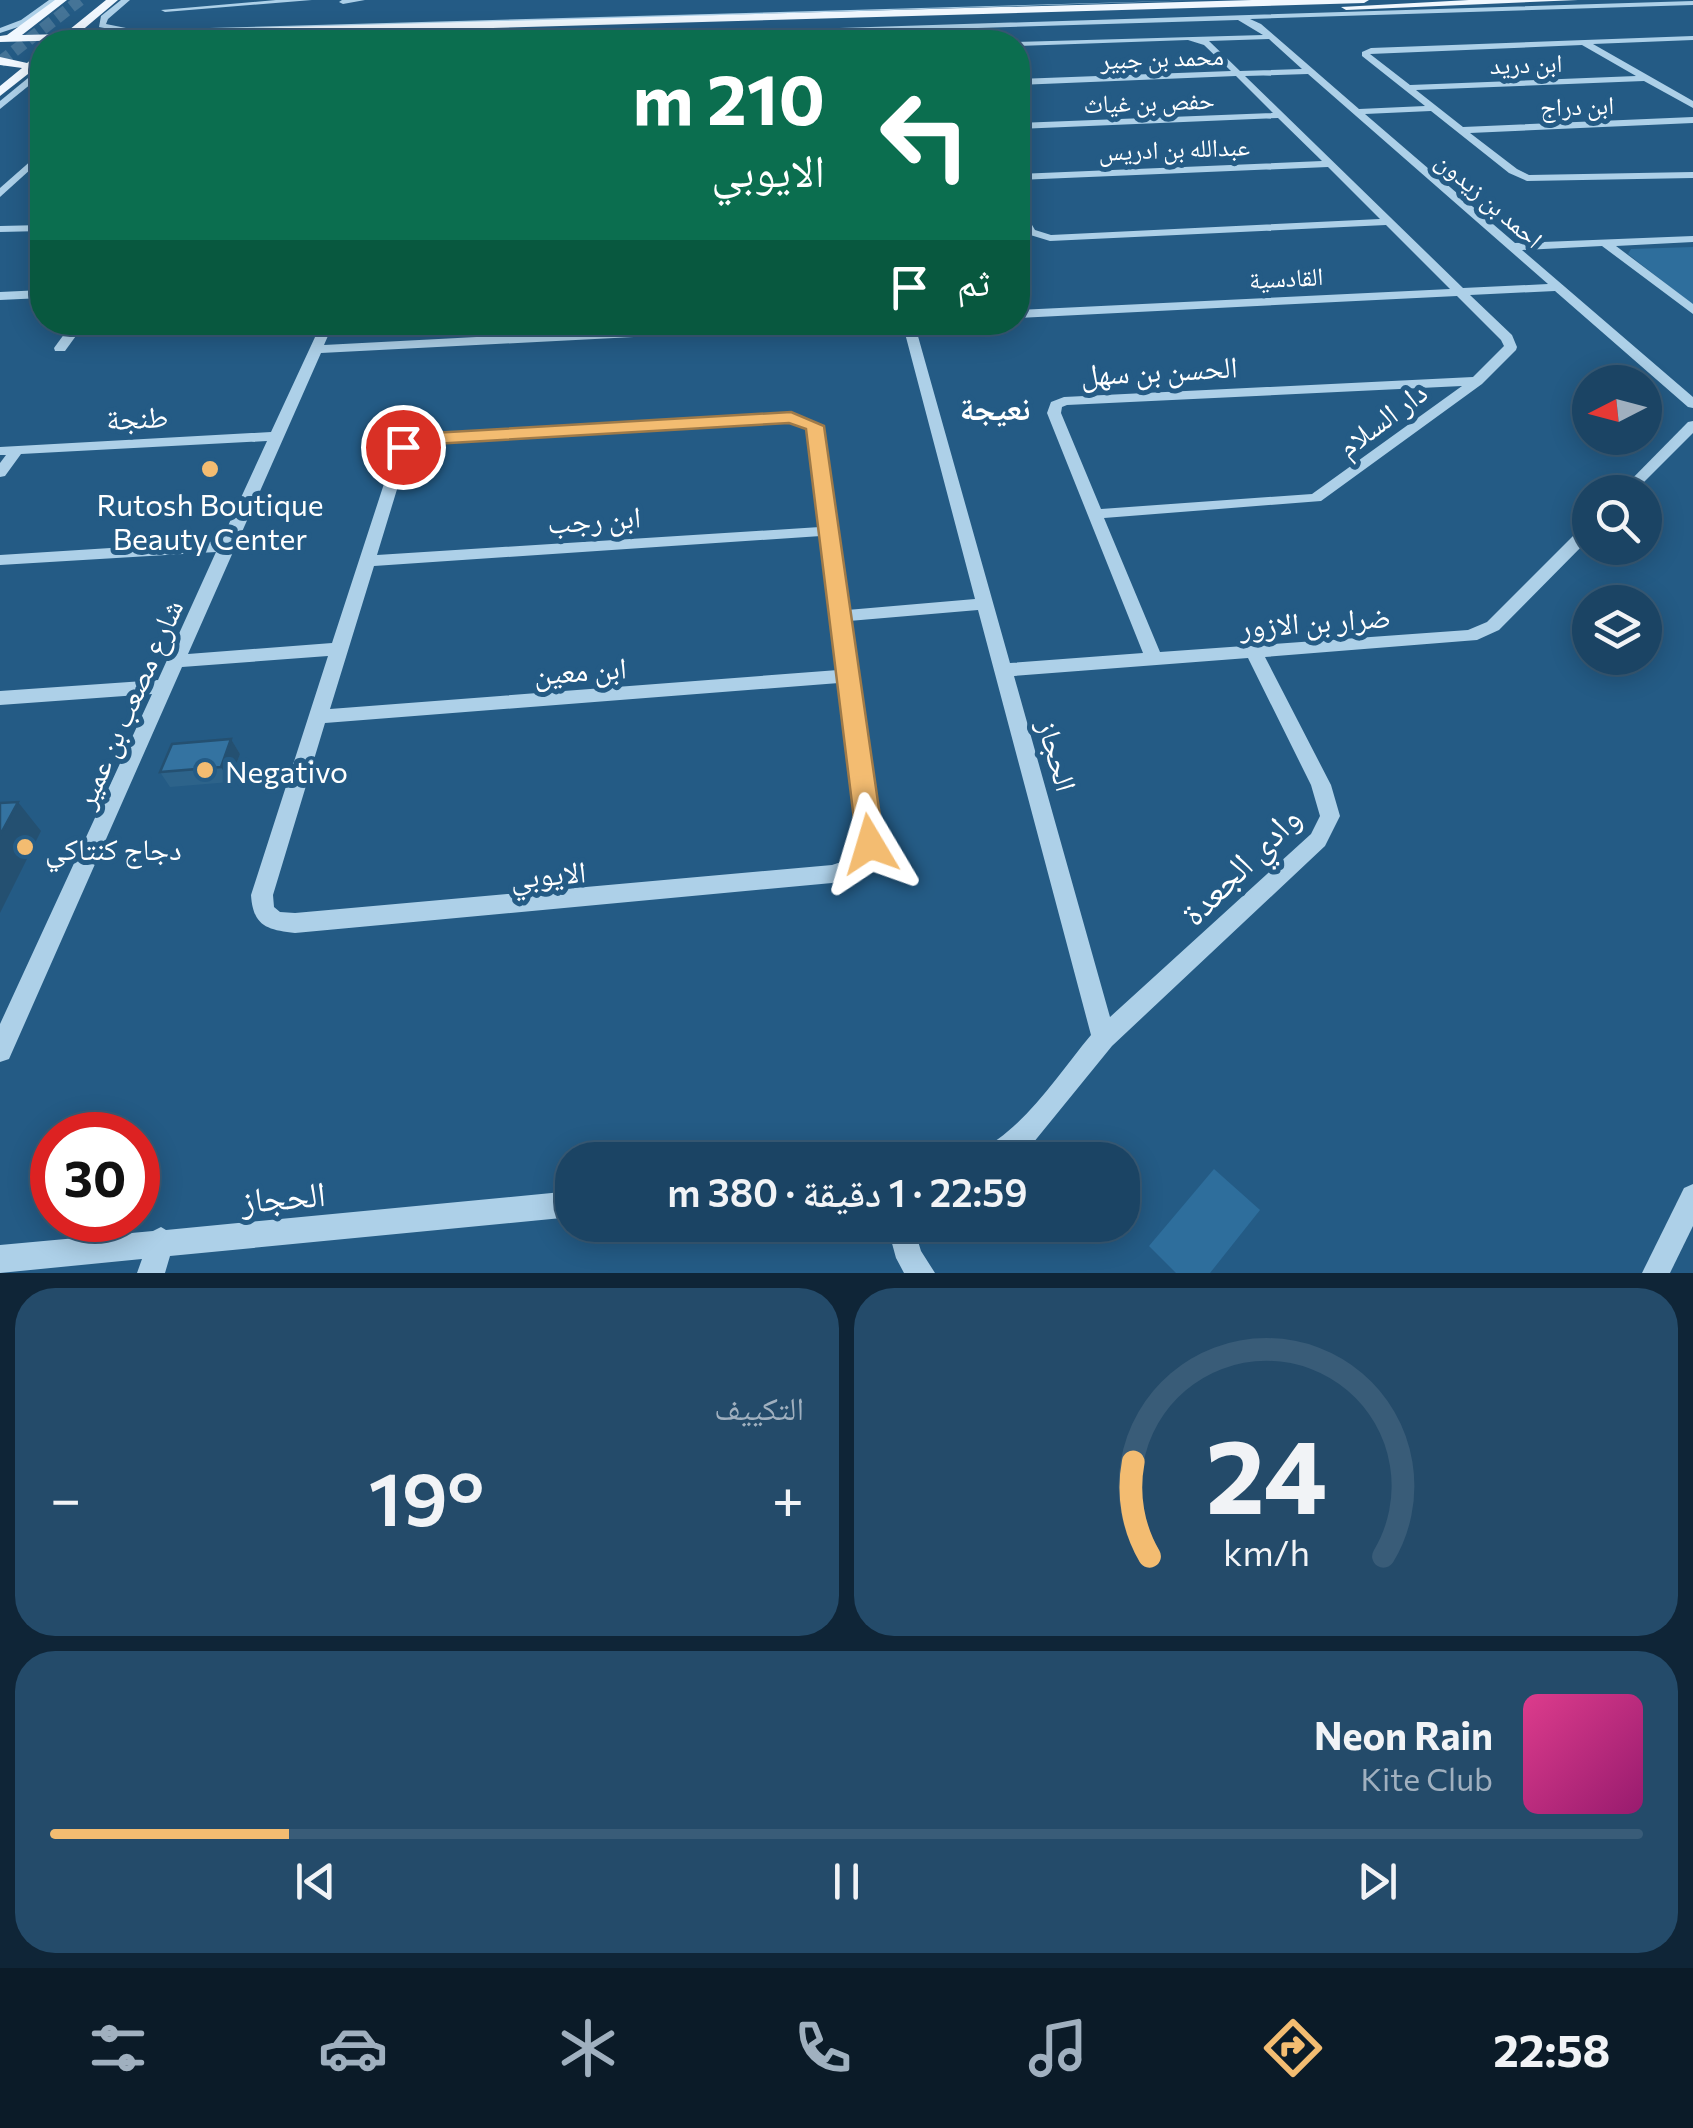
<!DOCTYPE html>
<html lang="ar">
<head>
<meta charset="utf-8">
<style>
	:root { --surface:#1b4464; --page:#244b6a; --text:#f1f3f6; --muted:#a0b0bf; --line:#395c78; --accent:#f3bc71 }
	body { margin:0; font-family:Commissioner,"Noto Naskh Arabic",sans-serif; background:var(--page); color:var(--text); direction:rtl; height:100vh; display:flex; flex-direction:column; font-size:38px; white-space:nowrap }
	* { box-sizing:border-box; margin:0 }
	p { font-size:32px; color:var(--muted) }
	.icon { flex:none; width:55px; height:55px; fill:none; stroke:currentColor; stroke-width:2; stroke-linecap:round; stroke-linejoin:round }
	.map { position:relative; height:1273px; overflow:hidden; direction:ltr }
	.details { display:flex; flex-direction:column; gap:15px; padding:15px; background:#0f2537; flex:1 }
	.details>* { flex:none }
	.banner { position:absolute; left:30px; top:30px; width:1000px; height:305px; border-radius:40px; box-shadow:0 5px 25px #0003,0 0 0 2px var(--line); direction:rtl; background:#0b6e4f; color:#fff; overflow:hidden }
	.needle { width:65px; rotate:264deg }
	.controls { position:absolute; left:1572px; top:365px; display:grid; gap:20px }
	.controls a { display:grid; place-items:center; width:90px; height:90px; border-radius:50%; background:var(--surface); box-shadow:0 5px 25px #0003,0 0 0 2px var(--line); font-size:50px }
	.speed { position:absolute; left:30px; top:1112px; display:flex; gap:20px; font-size:50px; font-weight:700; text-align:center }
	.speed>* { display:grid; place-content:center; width:130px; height:130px; border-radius:50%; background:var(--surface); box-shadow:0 5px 25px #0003,0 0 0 2px var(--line); line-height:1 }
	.speed .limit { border:15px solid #d22; background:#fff; color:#111 }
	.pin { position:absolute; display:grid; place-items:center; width:85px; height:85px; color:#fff; margin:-42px; border:5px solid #fff; border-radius:50%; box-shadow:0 2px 10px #0007 }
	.me { position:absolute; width:110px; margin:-55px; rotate:353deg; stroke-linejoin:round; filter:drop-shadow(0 0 8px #0008) }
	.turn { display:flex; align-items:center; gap:35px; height:210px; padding:0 40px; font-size:45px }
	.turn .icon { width:130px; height:130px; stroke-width:2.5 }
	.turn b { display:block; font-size:70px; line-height:85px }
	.then { display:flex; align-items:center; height:95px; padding:0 40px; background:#0003; gap:20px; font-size:38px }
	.big { font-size:75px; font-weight:600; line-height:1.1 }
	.details .card { flex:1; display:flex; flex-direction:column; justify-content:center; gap:15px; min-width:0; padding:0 35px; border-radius:40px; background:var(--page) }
	.details .dial { align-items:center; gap:0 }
	.dial svg { height:260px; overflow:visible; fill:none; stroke:var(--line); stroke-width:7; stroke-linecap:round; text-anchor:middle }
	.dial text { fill:var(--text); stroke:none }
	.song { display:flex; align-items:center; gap:30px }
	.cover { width:120px; height:120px; border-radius:15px; background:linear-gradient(135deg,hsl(330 70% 55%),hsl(320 70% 35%)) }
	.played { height:10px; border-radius:5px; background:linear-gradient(90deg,var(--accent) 15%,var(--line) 15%) }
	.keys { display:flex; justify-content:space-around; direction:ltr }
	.heat { display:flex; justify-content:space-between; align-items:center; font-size:55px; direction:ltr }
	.details .tiles { flex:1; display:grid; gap:15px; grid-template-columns:1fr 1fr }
	.card:last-child { grid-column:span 2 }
	.trip { position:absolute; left:555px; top:1142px; width:585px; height:100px; border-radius:40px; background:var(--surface); box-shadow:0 5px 25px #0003,0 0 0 2px var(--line); font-weight:600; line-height:100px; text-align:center; direction:rtl }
	.tab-bar { display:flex; height:160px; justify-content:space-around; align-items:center; background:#0b1b28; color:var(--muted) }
	.tab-bar .icon { width:70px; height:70px }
	.tab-bar .on { color:var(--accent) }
	.tab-bar b { font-size:45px; color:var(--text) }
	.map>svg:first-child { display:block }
	.green { fill:#2e6e9c }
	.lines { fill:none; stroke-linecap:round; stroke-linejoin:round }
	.major-tunnel { stroke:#457497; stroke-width:12; stroke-dasharray:12 6; stroke-linecap:butt }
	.minor { fill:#add0e8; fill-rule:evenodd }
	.major { fill:#f0f7fe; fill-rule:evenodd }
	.wall { fill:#2d638a }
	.shaded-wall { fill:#245071 }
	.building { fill:#3473a1; stroke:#245071; stroke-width:2.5 }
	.route { fill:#f3bc71; stroke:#9e7a49; stroke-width:2.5 }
	.poi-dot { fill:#f3bc71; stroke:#245b85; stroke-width:4 }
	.labels { text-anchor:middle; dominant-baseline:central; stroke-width:10; stroke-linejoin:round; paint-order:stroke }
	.far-street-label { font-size:25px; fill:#fff; stroke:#245b85 }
	.street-label { font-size:30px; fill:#fff; stroke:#245b85 }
	.poi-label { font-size:30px; fill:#fff; stroke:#245b85; text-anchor:start }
	.far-district-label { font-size:32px; font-weight:bold; fill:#fff; stroke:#245b85 }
	.near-street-label { font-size:35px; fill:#fff; stroke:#245b85 }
</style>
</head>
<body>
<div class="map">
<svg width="1693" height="1273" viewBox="0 0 1693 1273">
	<rect width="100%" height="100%" fill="#245b85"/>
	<!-- green -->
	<g class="green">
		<polygon points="1693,247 1693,305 1628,254 1631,249"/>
		<polygon points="1214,1169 1260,1210 1210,1273 1176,1273 1149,1246"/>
	</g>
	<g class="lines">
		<!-- major-tunnel -->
		<polyline class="major-tunnel" points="0,62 80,0"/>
		<!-- minor -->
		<g class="minor">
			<polygon points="49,0 58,0 27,24 0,33 0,28 21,20"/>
			<polygon points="121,0 130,0 108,19 106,24 136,30 1205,0 136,34 99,27 101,16"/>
			<polygon points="276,0 312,0 165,12 161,10"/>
			<polygon points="342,0 365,0 343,4 339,2"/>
			<path d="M1693,1V5L1250,19L1261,24L1359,109L1425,106L1362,56V52L1371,48L1693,36V40L1593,44L1693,101V108L1644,81L1416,90L1463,127L1693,117V123L1470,133L1517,169L1529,175L1693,172V178L1527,181L1509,173L1431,111L1365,114L1515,243L1693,236V242L1616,246L1693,304V314L1602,246L1522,250L1693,397V408L1688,407L1555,291L1470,295L1512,335L1517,347L1516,350L1482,384L1321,501L1104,518L1160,652L1468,630L1487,622L1584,525L1590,524V538L1499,630L1477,640L1265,657L1331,785L1340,816L1325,846L1112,1046L1029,1148L1015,1160H973L977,1151C1022,1132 1059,1073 1091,1035L978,610L849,621L880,844L864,871L832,883L295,933C267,930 253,926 251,895L328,656L182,667L9,1059L0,1062V1024L152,694L0,705V691L158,680L216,552L0,565V555L221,541L267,441L21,454L5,476L0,477V463L6,455H0V447L271,432L322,322H334L324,345L762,322H852L846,326L321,353L188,654L332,643L396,447L398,444L432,435L796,414L821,426L847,610L975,599L902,322H914L1010,663L1143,653L1047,413L1051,402L1064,397L1473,377L1504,346L1501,340L1457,296L1018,318V310L1450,289L1386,225L1050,241L1027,234L1018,218V207L1022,208L1035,230L1051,235L1380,219L1328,167L1018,180V174L1322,161L1278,118L1018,129V123L1273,113L1236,76L1018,85V79L1231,71L1204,45L1188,40L1018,46L1015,42L1263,35L1238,20L523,42H458L459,40ZM1269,39L1302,69L1240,71L1209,41ZM1582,45L1636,76L1410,85L1370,54ZM1308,74L1548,284L1463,288L1245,76ZM1462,386L1312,494L1101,509L1061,413L1062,407L1067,405ZM789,421L807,428L820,527L377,555L409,450L433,443ZM821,536L838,670L330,709L374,566ZM1248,658L1311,785L1320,816L1311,834L1110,1017L1014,676ZM839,683L859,843L850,859L832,865L295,913L280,912L274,907L273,895L325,723Z"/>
			<polygon points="39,69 42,69 42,75 0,109 0,101"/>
			<polygon points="42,151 42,159 0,197 0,188"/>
			<polygon points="42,225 42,231 0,232 0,226"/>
			<polygon points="42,290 42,298 0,300 0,292"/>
			<polygon points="73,322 86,322 65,351 55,351 54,348"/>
			<polygon points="1693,421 1693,433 1634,492 1619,492 1688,422"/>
			<polygon points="1693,1184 1693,1226 1670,1273 1642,1273 1684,1188"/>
			<polygon points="572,1191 572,1217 170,1256 165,1273 137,1273 142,1259 0,1273 0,1245 153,1231 161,1227 166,1230"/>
			<polygon points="887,1225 913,1225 921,1251 935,1273 904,1273 896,1258"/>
		</g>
		<!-- major -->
		<g class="major">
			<polygon points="55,0 67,0 22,35 64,34 106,0 118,0 79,33 1252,0 1369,0 1364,3 0,42 0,36 7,35"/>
			<polygon points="1469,0 1578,0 1346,10 1341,7"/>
			<polygon points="38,54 42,54 42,63 0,96 0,86 22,68 0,65 0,57 27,63"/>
		</g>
	</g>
	<!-- wall -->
	<polygon class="wall" points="231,739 240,754 230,782 170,787 160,772"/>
	<!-- shaded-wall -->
	<g class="shaded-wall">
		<polygon points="231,739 240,754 230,782 221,767"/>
		<polygon points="18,802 41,831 0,913 0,835"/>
	</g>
	<!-- building -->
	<g class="building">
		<polygon points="231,739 221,767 160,772 172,744"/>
		<polygon points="18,802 0,835 0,803"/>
	</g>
	<!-- route -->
	<polygon class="route" points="791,412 824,426 884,844 880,852 870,855 861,852 857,844 806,429 789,423 433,444 403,452 394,447 432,433"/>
	<!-- markers -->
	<g class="poi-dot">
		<circle cx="210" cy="469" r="10"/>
		<circle cx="205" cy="770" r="10"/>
		<circle cx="25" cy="847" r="10"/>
	</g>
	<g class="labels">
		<!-- far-street labels -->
		<g class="far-street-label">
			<text transform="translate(1162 57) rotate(-2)">محمد بن جبير</text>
			<text transform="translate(1526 63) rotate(-2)">ابن دريد</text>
			<text transform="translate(1149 101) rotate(-2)">حفص بن غياث</text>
			<text transform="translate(1577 105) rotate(-2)">ابن دراج</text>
			<text transform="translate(1174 148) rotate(-2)">عبدالله بن ادريس</text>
			<text transform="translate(1490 199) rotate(41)">احمد بن زيدون</text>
			<text transform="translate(1286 277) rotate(-3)">القادسية</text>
		</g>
		<!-- street labels -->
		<g class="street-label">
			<text transform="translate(1159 369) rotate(-3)">الحسن بن سهل</text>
			<text transform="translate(137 416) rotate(-3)">طنجة</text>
			<text transform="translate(1381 418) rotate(-37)">دار السلام</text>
			<text transform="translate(594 518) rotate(-4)">ابن رجب</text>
			<text transform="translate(1315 620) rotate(-4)">ضرار بن الازور</text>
			<text transform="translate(580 669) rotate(-4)">ابن معين</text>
			<text transform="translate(127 703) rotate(-66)">شارع مصعب بن عمير</text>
			<text transform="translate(1059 755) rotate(74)">الحجاز</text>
			<text transform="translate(548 873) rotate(-5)">الايوبي</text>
		</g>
		<!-- poi labels -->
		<g class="poi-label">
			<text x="210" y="503" text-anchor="middle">Rutosh Boutique<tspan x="210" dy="34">Beauty Center</tspan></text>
			<text x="225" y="770">Negativo</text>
			<text x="45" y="847">دجاج كنتاكي</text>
		</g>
		<!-- far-district labels -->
		<g class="far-district-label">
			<text x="995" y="407">نعيجة</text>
		</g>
		<!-- near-street labels -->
		<g class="near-street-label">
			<text transform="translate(1239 864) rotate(-45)">وادي الجعدة</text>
			<text transform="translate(283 1195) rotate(-5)">الحجاز</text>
		</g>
	</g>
</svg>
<div class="controls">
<a><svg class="needle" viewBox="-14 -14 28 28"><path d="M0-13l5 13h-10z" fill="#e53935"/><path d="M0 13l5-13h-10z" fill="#a0b0bf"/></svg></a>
<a><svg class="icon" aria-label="search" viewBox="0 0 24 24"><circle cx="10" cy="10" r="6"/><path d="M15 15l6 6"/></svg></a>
<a><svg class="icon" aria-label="layers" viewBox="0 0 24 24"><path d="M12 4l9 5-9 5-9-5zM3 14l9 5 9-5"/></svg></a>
</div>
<div class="speed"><div class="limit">30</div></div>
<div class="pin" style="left:403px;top:447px;background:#d93025"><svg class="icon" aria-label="arrive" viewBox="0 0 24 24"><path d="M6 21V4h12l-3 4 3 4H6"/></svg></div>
<svg class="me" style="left:870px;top:844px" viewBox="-20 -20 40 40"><path d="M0-17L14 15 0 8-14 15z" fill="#f3bc71" stroke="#fff" stroke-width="4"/></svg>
<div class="trip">22:59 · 1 دقيقة · 380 m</div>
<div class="banner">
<div class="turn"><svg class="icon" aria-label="left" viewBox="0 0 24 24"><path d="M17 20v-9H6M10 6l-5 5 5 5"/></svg><div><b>210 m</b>الايوبي</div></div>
<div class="then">ثم<svg class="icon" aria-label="arrive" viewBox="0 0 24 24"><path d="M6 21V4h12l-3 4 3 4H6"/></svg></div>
</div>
</div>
<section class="details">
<div class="tiles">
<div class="card dial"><svg viewBox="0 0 100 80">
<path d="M14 69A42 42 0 1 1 86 69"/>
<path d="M14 69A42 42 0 0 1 9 40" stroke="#f3bc71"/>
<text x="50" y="56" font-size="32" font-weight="700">24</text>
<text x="50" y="72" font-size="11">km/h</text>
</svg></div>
<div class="card"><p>التكييف</p>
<div class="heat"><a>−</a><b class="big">19°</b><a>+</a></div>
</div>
<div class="card">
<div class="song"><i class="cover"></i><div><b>Neon Rain</b><p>Kite Club</p></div></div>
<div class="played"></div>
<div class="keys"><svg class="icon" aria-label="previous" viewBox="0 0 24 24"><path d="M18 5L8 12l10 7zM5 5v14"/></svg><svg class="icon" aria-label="pause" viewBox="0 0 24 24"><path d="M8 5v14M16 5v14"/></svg><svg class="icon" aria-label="next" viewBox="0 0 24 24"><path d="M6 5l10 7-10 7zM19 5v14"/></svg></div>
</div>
</div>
</section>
<nav class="tab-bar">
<b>22:58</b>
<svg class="icon on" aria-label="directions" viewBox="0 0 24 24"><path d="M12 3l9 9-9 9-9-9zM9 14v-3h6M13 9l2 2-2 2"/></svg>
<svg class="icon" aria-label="music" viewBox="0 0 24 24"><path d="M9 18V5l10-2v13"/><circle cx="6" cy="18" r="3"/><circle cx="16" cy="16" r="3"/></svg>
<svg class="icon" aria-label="phone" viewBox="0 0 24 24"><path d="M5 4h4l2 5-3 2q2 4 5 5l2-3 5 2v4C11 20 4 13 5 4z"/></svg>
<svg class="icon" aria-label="climate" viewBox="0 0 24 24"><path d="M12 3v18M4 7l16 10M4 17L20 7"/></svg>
<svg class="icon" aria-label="car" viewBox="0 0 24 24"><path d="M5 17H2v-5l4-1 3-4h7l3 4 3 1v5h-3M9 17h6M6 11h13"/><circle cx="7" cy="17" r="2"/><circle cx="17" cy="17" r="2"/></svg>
<svg class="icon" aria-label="filters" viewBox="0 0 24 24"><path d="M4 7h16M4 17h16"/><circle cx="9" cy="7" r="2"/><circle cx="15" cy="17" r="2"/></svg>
</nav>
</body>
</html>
